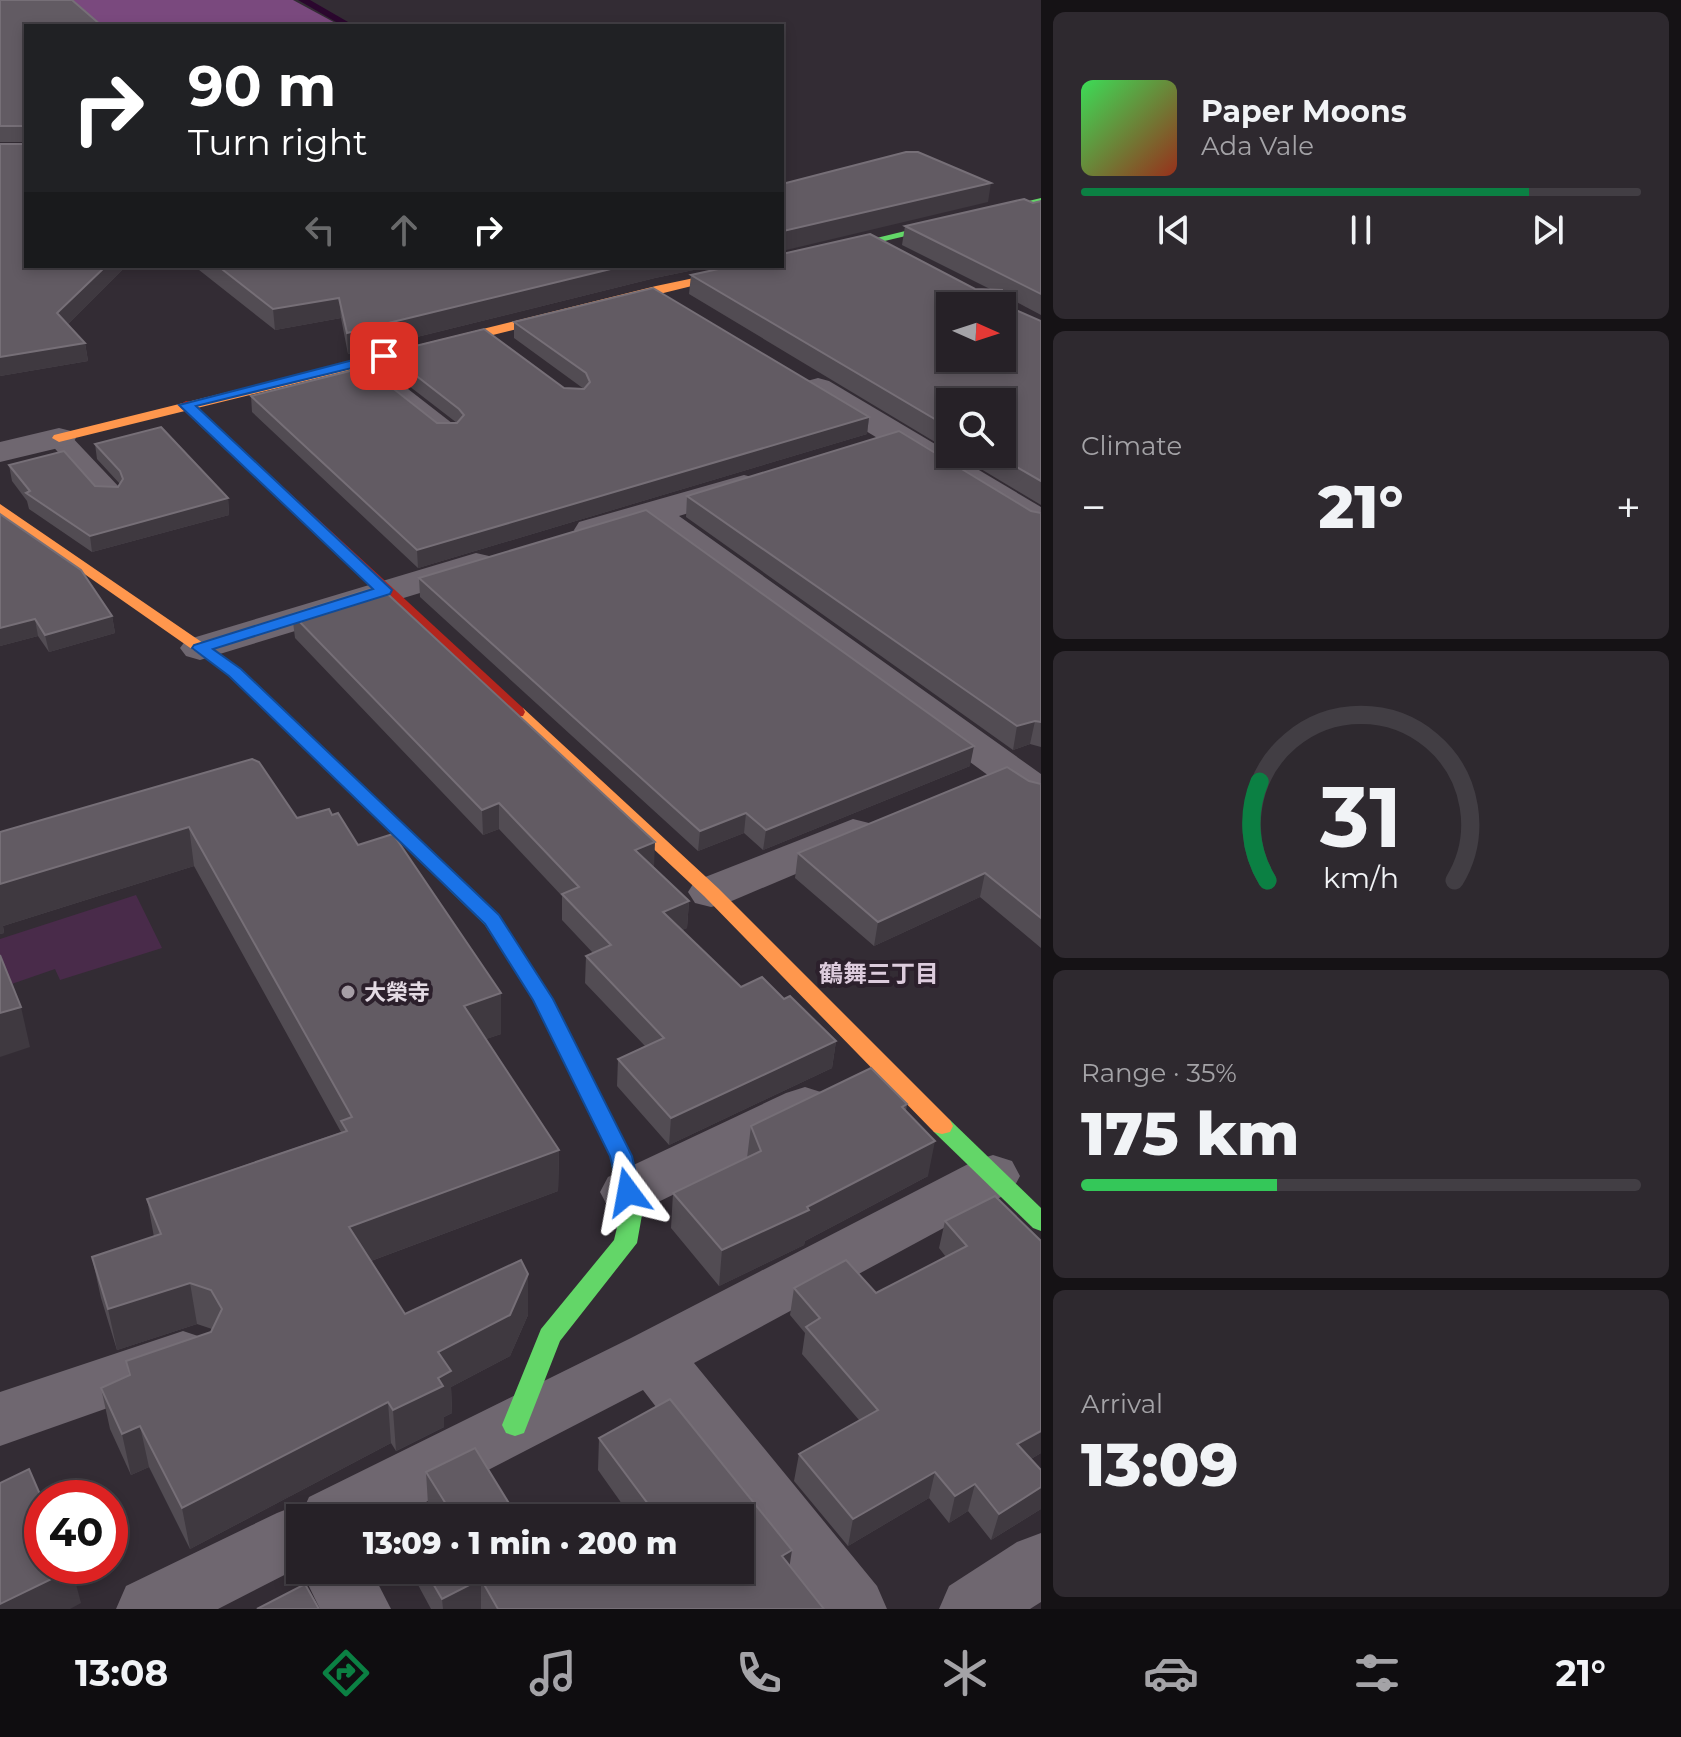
<!DOCTYPE html>
<html lang="en">
<head>
<meta charset="utf-8">
<style>
	:root { --surface:#262127; --page:#2e292f; --text:#f1f3f6; --muted:#a4a3a7; --line:#423e44; --accent:#0b8043 }
	body { margin:0; font-family:Montserrat,"Noto Sans JP",sans-serif; background:var(--page); color:var(--text); height:100vh; display:flex; flex-direction:column; font-size:30px; white-space:nowrap }
	* { box-sizing:border-box; margin:0 }
	p { font-size:26px; color:var(--muted) }
	.icon { flex:none; width:44px; height:44px; fill:none; stroke:currentColor; stroke-width:2; stroke-linecap:round; stroke-linejoin:round }
	.map { position:relative; flex:1; overflow:hidden }
	.panel { display:flex; flex-direction:column; gap:12px; padding:12px; background:#151215; width:640px }
	.panel>* { flex:none }
	.hud { position:absolute; left:24px; top:24px; width:760px; height:244px; border-radius:0px; box-shadow:0 4px 12px #0003,0 0 0 2px var(--line); background:#202124; color:#fff; overflow:hidden }
	.needle { width:52px; rotate:93deg }
	.fabs { position:absolute; left:936px; top:292px; display:grid; gap:16px }
	.fabs a { display:grid; place-items:center; width:80px; height:80px; border-radius:0px; background:var(--surface); box-shadow:0 4px 12px #0003,0 0 0 2px var(--line); font-size:40px }
	.speed { position:absolute; left:24px; top:1480px; display:flex; gap:16px; font-size:40px; font-weight:700; text-align:center }
	.speed>* { display:grid; place-content:center; width:104px; height:104px; border-radius:50%; background:var(--surface); box-shadow:0 4px 12px #0003,0 0 0 2px var(--line); line-height:1 }
	.speed .limit { border:12px solid #d22; background:#fff; color:#111 }
	.pin { position:absolute; display:grid; place-items:center; width:68px; height:68px; color:#fff; margin:-34px; border-radius:16px; box-shadow:0 4px 12px #0006 }
	.me { position:absolute; width:88px; margin:-44px; rotate:347deg; stroke-linejoin:round; filter:drop-shadow(0 0 6px #0008) }
	.turn { display:flex; align-items:center; gap:28px; height:168px; padding:0 32px; font-size:36px }
	.turn .icon { width:104px; height:104px; stroke-width:2.5 }
	.turn b { display:block; font-size:56px; line-height:68px }
	.lanes { display:flex; align-items:center; height:76px; padding:0 32px; background:#0003; justify-content:center; gap:40px; direction:ltr }
	.lanes .off { opacity:.35 }
	.big { font-size:60px; font-weight:800; line-height:1.1 }
	.panel .widget { flex:1; display:flex; flex-direction:column; justify-content:center; gap:12px; min-width:0; padding:0 28px; border-radius:12px; background:var(--page) }
	.panel .dial { align-items:center; gap:0 }
	.dial svg { height:208px; overflow:visible; fill:none; stroke:var(--line); stroke-width:7; stroke-linecap:round; text-anchor:middle }
	.dial text { fill:var(--text); stroke:none }
	.song { display:flex; align-items:center; gap:24px }
	.cover { width:96px; height:96px; border-radius:12px; background:linear-gradient(135deg,hsl(130 70% 55%),hsl(10 70% 35%)) }
	.played { height:8px; border-radius:4px; background:linear-gradient(90deg,var(--accent) 80%,var(--line) 80%) }
	.keys { display:flex; justify-content:space-around; direction:ltr }
	.heat { display:flex; justify-content:space-between; align-items:center; font-size:44px; direction:ltr }
	.charge { height:12px; border-radius:6px; background:linear-gradient(90deg,#34c759 35%,var(--line) 0) }
	.trip { position:absolute; left:286px; top:1504px; width:468px; height:80px; border-radius:0px; background:var(--surface); box-shadow:0 4px 12px #0003,0 0 0 2px var(--line); font-weight:800; line-height:80px; text-align:center }
	.menu { display:flex; height:128px; justify-content:space-around; align-items:center; background:#0f0d10; color:var(--muted) }
	.menu .icon { width:56px; height:56px }
	.menu .active { color:var(--accent) }
	.menu b { font-size:36px; color:var(--text) }
	main { display:flex; flex:1; min-height:0 }
	.map>svg:first-child { display:block }
	.green { fill:#492b4a }
	.forest { fill:#7a497e }
	.lines { fill:none; stroke-linecap:round; stroke-linejoin:round }
	.stream { fill:#2b072e; fill-rule:evenodd }
	.lane { fill:#6f6770; fill-rule:evenodd }
	.street { fill:#6f6770; fill-rule:evenodd }
	.fast { fill:#63d668; fill-rule:evenodd }
	.slow { fill:#ff974d; fill-rule:evenodd }
	.jam { fill:#b3261e; fill-rule:evenodd }
	.wall { fill:#524c53 }
	.shaded-wall { fill:#3f3940 }
	.building { fill:#625b63; stroke:#766f77; stroke-width:2; fill-rule:evenodd }
	.route { fill:#1a73e8; stroke:#114b97; stroke-width:2 }
	.poi-dot { fill:#a69ea6; stroke:#2c202c; stroke-width:3 }
	.labels { text-anchor:middle; dominant-baseline:central; stroke-width:8; stroke-linejoin:round; paint-order:stroke }
	.poi-label { font-size:22px; font-weight:bold; fill:#e4dbe4; stroke:#2c202c; text-anchor:start }
	.neighbourhood-label { font-size:24px; font-weight:bold; fill:#dcd; stroke:#2c202c }
</style>
</head>
<body>
<main>
<div class="map">
<svg width="1041" height="1609" viewBox="0 0 1041 1609">
	<rect width="100%" height="100%" fill="#332c34"/>
	<!-- green -->
	<polygon class="green" points="136,895 162,948 60,980 55,969 0,988 0,939"/>
	<!-- forest -->
	<polygon class="forest" points="69,0 293,0 341,26 30,26"/>
	<g class="lines">
		<!-- stream -->
		<polygon class="stream" points="298,0 310,0 355,26 343,26"/>
		<!-- lane -->
		<g class="lane">
			<polygon points="381,373 390,375 457,427 461,432 457,437 439,437 372,385 369,380 372,375"/>
			<polygon points="59,430 68,433 120,488 123,494 120,500 100,500 50,443 46,438 50,433"/>
		</g>
		<!-- street -->
		<g class="street">
			<polygon points="818,378 829,381 1041,507 1041,533 1028,530 807,395 802,388 807,381"/>
			<polygon points="59,428 71,431 76,438 71,445 0,462 0,442"/>
			<polygon points="744,475 756,478 761,485 756,492 679,516 1041,774 1041,807 1026,803 646,525 592,541 579,538 574,530 579,522"/>
			<polygon points="476,553 489,556 494,564 489,572 200,660 186,656 180,648 186,640"/>
			<polygon points="853,819 869,823 875,833 869,843 727,903 711,907 695,903 688,892 695,881"/>
			<polygon points="805,1087 824,1093 831,1107 824,1121 648,1207 628,1214 608,1207 600,1192 608,1177 786,1093"/>
			<polygon points="993,1155 1012,1161 1020,1176 1012,1191 694,1363 877,1586 887,1609 812,1609 643,1390 395,1518 300,1518 300,1567 218,1609 116,1609 126,1586 277,1513 300,1504 305,1506 309,1497 631,1338 974,1161"/>
			<polygon points="183,1331 204,1338 213,1356 204,1374 0,1446 0,1392"/>
			<polygon points="1041,1533 1041,1602 1030,1609 939,1609 949,1586 1017,1542"/>
			<polygon points="301,1570 371,1570 391,1609 320,1609"/>
		</g>
		<!-- fast -->
		<g class="fast">
			<polygon points="1041,198 1041,204 821,256 815,253"/>
			<polygon points="407,832 414,834 499,915 553,999 632,1156 642,1215 637,1243 560,1341 524,1433 515,1436 506,1433 502,1425 541,1329 614,1240 620,1215 610,1156 534,1000 485,925 400,842 398,838"/>
			<polygon points="942,1118 950,1120 1041,1208 1041,1231 1033,1228 934,1132 931,1126 934,1120"/>
		</g>
		<!-- slow -->
		<g class="slow">
			<polygon points="751,266 773,266 59,442 52,438 54,435 656,286"/>
			<polygon points="0,504 241,669 414,834 416,838 414,842 400,842 229,675 0,515"/>
			<polygon points="517,707 523,708 718,888 950,1120 953,1126 950,1132 942,1134 934,1132 704,896 511,716 509,712"/>
		</g>
		<!-- jam -->
		<polygon class="jam" points="186,401 191,402 523,708 525,712 523,716 511,716 181,408 179,405"/>
	</g>
	<!-- wall -->
	<g class="wall">
		<polygon points="0,0 72,0 26,266 126,266 68,324 85,343 88,361 0,376 26,142 0,142"/>
		<polygon points="1041,201 1041,315 1003,295 1004,305 1041,321 1041,505 956,454 1002,454 950,402 950,451 689,294 691,275 992,290 902,245 905,226"/>
		<polygon points="194,266 713,266 655,278 348,354 341,318 275,330"/>
		<polygon points="514,322 869,417 867,434 418,568 252,412 251,396 353,370 352,361 437,423 457,423 387,369 387,353 564,388 584,389 514,338"/>
		<polygon points="95,444 228,498 229,515 92,552 29,509 27,501 12,481 9,465 95,486 118,487 120,484 97,459"/>
		<polygon points="687,496 1031,511 1041,513 1041,747 1030,744 1013,750 686,517"/>
		<polygon points="0,514 112,616 115,633 49,652 38,636 0,646"/>
		<polygon points="419,578 970,766 763,850 744,833 698,851 420,597"/>
		<polygon points="292,614 654,867 689,901 687,928 682,930 741,987 784,999 836,1041 832,1068 669,1145 617,1086 618,1059 645,1046 585,983 586,956 593,953 562,920 562,896 499,829 483,835 295,638"/>
		<polygon points="1029,781 1041,784 1041,948 980,897 874,946 795,878 798,853"/>
		<polygon points="332,815 358,845 501,993 501,1034 486,1039 559,1150 558,1191 371,1261 405,1314 528,1274 528,1315 510,1356 451,1387 452,1413 444,1417 444,1427 396,1451 391,1443 190,1549 149,1467 131,1475 110,1429 101,1388 129,1375 126,1361 211,1332 212,1329 197,1324 117,1350 101,1298 92,1257 154,1237 147,1199 341,1132 194,866 3,926 4,933 0,934 0,832 297,818"/>
		<polygon points="907,1104 906,1111 928,1176 805,1241 804,1245 719,1286 671,1228 673,1193 747,1158 751,1126"/>
		<polygon points="945,1221 1041,1241 1041,1453 1031,1459 1041,1470 1041,1509 991,1540 968,1511 949,1523 929,1498 848,1546 794,1481 799,1454 859,1420 802,1354 805,1333 790,1315 794,1288 876,1293 946,1257 939,1248"/>
		<polygon points="599,1438 790,1566 824,1609 431,1609 410,1570 740,1570 632,1518 598,1470"/>
		<polygon points="426,1472 518,1518 431,1518 430,1512 432,1511 428,1504"/>
	</g>
	<!-- shaded-wall -->
	<g class="shaded-wall">
		<polygon points="991,183 988,202 782,251 783,231"/>
		<polygon points="106,266 126,266 60,332 57,313"/>
		<polygon points="623,266 713,266 655,278 348,354 347,333"/>
		<polygon points="339,298 341,318 275,330 273,309"/>
		<polygon points="85,343 88,361 0,376 0,357"/>
		<polygon points="869,417 867,434 418,568 417,550"/>
		<polygon points="228,498 229,515 92,552 90,536"/>
		<polygon points="112,616 115,633 49,652 45,635"/>
		<polygon points="35,619 38,636 0,646 0,628"/>
		<polygon points="1035,721 1030,744 1013,750 1017,726"/>
		<polygon points="974,746 970,766 763,850 766,830"/>
		<polygon points="499,803 499,829 483,835 482,810"/>
		<polygon points="746,813 744,833 698,851 700,831"/>
		<polygon points="189,827 194,866 3,926 4,933 0,934 0,884"/>
		<polygon points="655,842 654,868 635,850"/>
		<polygon points="985,873 980,897 874,946 878,922"/>
		<polygon points="689,901 687,928 662,939 663,912"/>
		<polygon points="501,993 501,1034 465,1046 464,1006"/>
		<polygon points="21,1007 30,1047 0,1057 0,1013"/>
		<polygon points="836,1041 832,1068 669,1145 671,1118"/>
		<polygon points="935,1141 928,1176 805,1241 804,1245 719,1286 722,1250"/>
		<polygon points="559,1150 558,1191 352,1268 349,1227"/>
		<polygon points="528,1274 528,1315 510,1356 451,1387 452,1413 444,1417 444,1427 396,1451 393,1410 438,1352"/>
		<polygon points="190,1283 197,1324 117,1350 108,1309"/>
		<polygon points="388,1402 391,1443 190,1549 182,1508"/>
		<polygon points="140,1426 149,1467 131,1475 122,1434"/>
		<polygon points="1041,1431 1041,1453 1010,1471 1017,1444"/>
		<polygon points="935,1472 929,1498 848,1546 853,1519"/>
		<polygon points="975,1484 968,1511 949,1523 955,1496"/>
		<polygon points="1041,1487 1041,1509 991,1540 999,1514"/>
		<polygon points="792,1550 787,1582 782,1556"/>
		<polygon points="72,1569 81,1603 70,1609 0,1609 0,1604"/>
		<polygon points="481,1579 481,1609 443,1609 442,1599"/>
	</g>
	<!-- building -->
	<g class="building">
		<polygon points="0,0 72,0 102,26 26,26 26,266 106,266 57,313 85,343 0,357 0,144 26,144 26,126 0,126"/>
		<polygon points="906,152 918,152 991,183 783,231 782,237 782,184"/>
		<polygon points="1024,199 1033,203 1041,201 1041,294 905,226"/>
		<path d="M870,234L975,289L1002,290L1004,305L1041,321V481L994,454H1002V402H950V428L691,275L732,266H782V254ZM950,306H1002V358H950Z"/>
		<polygon points="218,266 623,266 347,333 339,298 273,309"/>
		<polygon points="653,288 869,417 417,550 251,396 354,370 352,361 357,360 437,423 457,423 464,415 459,409 387,353 484,329 564,388 584,389 590,382 586,373 514,322"/>
		<polygon points="161,427 228,498 90,536 26,493 30,491 9,465 64,451 95,486 118,487 123,479 120,471 95,444"/>
		<polygon points="899,431 1031,511 1041,513 1041,722 1035,721 1017,726 687,496"/>
		<polygon points="646,510 974,746 766,830 746,813 700,831 419,578"/>
		<polygon points="0,514 81,570 112,616 45,635 35,619 0,628"/>
		<polygon points="379,586 655,842 635,850 689,901 663,912 741,987 762,977 784,999 790,996 836,1041 671,1118 618,1059 664,1038 586,956 611,945 562,894 579,887 499,803 482,810 292,614"/>
		<polygon points="252,759 259,762 297,818 329,809 332,815 338,813 358,845 393,834 501,993 464,1006 559,1150 349,1227 405,1314 521,1260 528,1274 510,1315 438,1352 451,1371 438,1378 443,1386 393,1410 388,1402 182,1508 140,1426 122,1434 101,1388 130,1375 126,1361 211,1332 222,1309 211,1290 190,1283 108,1309 92,1257 161,1234 147,1199 347,1131 341,1121 352,1117 189,827 0,884 0,832"/>
		<polygon points="1007,767 1029,781 1041,784 1041,918 985,873 878,922 798,853"/>
		<polygon points="0,955 21,1007 0,1013"/>
		<polygon points="871,1068 907,1104 902,1107 935,1141 807,1207 809,1210 722,1250 673,1193 761,1151 751,1126"/>
		<polygon points="995,1196 1041,1241 1041,1431 1017,1444 1041,1470 1041,1487 999,1514 975,1484 955,1496 935,1472 853,1519 799,1454 878,1410 806,1327 820,1318 794,1288 846,1260 876,1293 967,1246 945,1221"/>
		<polygon points="670,1399 792,1550 782,1556 824,1609 498,1609 481,1579 442,1599 425,1570 740,1570 740,1518 632,1518 651,1508 599,1438"/>
		<polygon points="475,1448 518,1518 434,1518 430,1512 446,1504 426,1472"/>
		<polygon points="29,1469 42,1499 42,1566 70,1566 72,1569 0,1604 0,1483"/>
		<polygon points="305,1584 319,1609 257,1609"/>
	</g>
	<!-- route -->
	<polygon class="route" points="384,352 389,354 389,359 196,406 392,590 390,594 213,649 241,669 499,915 553,999 632,1156 640,1192 637,1198 628,1201 620,1198 610,1156 533,1000 485,924 229,676 192,648 194,645 373,589 179,405"/>
	<!-- markers -->
	<circle class="poi-dot" cx="348" cy="992" r="8"/>
	<g class="labels">
		<!-- poi labels -->
		<g class="poi-label">
			<text x="364" y="992">大榮寺</text>
		</g>
		<!-- neighbourhood labels -->
		<g class="neighbourhood-label">
			<text x="879" y="973">鶴舞三丁目</text>
		</g>
	</g>
</svg>
<div class="fabs">
<a><svg class="needle" viewBox="-14 -14 28 28"><path d="M0-13l5 13h-10z" fill="#e53935"/><path d="M0 13l5-13h-10z" fill="#a4a3a7"/></svg></a>
<a><svg class="icon" aria-label="search" viewBox="0 0 24 24"><circle cx="10" cy="10" r="6"/><path d="M15 15l6 6"/></svg></a>
</div>
<div class="speed"><div class="limit">40</div></div>
<div class="pin" style="left:384px;top:356px;background:#d93025"><svg class="icon" aria-label="arrive" viewBox="0 0 24 24"><path d="M6 21V4h12l-3 4 3 4H6"/></svg></div>
<svg class="me" style="left:628px;top:1192px" viewBox="-20 -20 40 40"><path d="M0-17L14 15 0 8-14 15z" fill="#1a73e8" stroke="#fff" stroke-width="4"/></svg>
<div class="trip">13:09 · 1 min · 200 m</div>
<div class="hud">
<div class="turn"><svg class="icon" aria-label="right" viewBox="0 0 24 24"><path d="M7 20v-9h11M14 6l5 5-5 5"/></svg><div><b>90 m</b>Turn right</div></div>
<div class="lanes"><svg class="icon off" aria-label="left" viewBox="0 0 24 24"><path d="M17 20v-9H6M10 6l-5 5 5 5"/></svg><svg class="icon off" aria-label="ahead" viewBox="0 0 24 24"><path d="M12 20V5M6 11l6-6 6 6"/></svg><svg class="icon" aria-label="right" viewBox="0 0 24 24"><path d="M7 20v-9h11M14 6l5 5-5 5"/></svg></div>
</div>
</div>
<section class="panel">
<div class="widget">
<div class="song"><i class="cover"></i><div><b>Paper Moons</b><p>Ada Vale</p></div></div>
<div class="played"></div>
<div class="keys"><svg class="icon" aria-label="previous" viewBox="0 0 24 24"><path d="M18 5L8 12l10 7zM5 5v14"/></svg><svg class="icon" aria-label="pause" viewBox="0 0 24 24"><path d="M8 5v14M16 5v14"/></svg><svg class="icon" aria-label="next" viewBox="0 0 24 24"><path d="M6 5l10 7-10 7zM19 5v14"/></svg></div>
</div>
<div class="widget"><p>Climate</p>
<div class="heat"><a>−</a><b class="big">21°</b><a>+</a></div>
</div>
<div class="widget dial"><svg viewBox="0 0 100 80">
<path d="M14 69A42 42 0 1 1 86 69"/>
<path d="M14 69A42 42 0 0 1 11 31" stroke="#0b8043"/>
<text x="50" y="56" font-size="32" font-weight="700">31</text>
<text x="50" y="72" font-size="11">km/h</text>
</svg></div>
<div class="widget"><p>Range · 35%</p><b class="big">175 km</b><div class="charge"></div></div>
<div class="widget"><p>Arrival</p><b class="big">13:09</b></div>
</section>
</main>
<nav class="menu">
<b>13:08</b>
<svg class="icon active" aria-label="directions" viewBox="0 0 24 24"><path d="M12 3l9 9-9 9-9-9zM9 14v-3h6M13 9l2 2-2 2"/></svg>
<svg class="icon" aria-label="music" viewBox="0 0 24 24"><path d="M9 18V5l10-2v13"/><circle cx="6" cy="18" r="3"/><circle cx="16" cy="16" r="3"/></svg>
<svg class="icon" aria-label="phone" viewBox="0 0 24 24"><path d="M5 4h4l2 5-3 2q2 4 5 5l2-3 5 2v4C11 20 4 13 5 4z"/></svg>
<svg class="icon" aria-label="climate" viewBox="0 0 24 24"><path d="M12 3v18M4 7l16 10M4 17L20 7"/></svg>
<svg class="icon" aria-label="car" viewBox="0 0 24 24"><path d="M5 17H2v-5l4-1 3-4h7l3 4 3 1v5h-3M9 17h6M6 11h13"/><circle cx="7" cy="17" r="2"/><circle cx="17" cy="17" r="2"/></svg>
<svg class="icon" aria-label="filters" viewBox="0 0 24 24"><path d="M4 7h16M4 17h16"/><circle cx="9" cy="7" r="2"/><circle cx="15" cy="17" r="2"/></svg>
<b>21°</b>
</nav>
</body>
</html>
